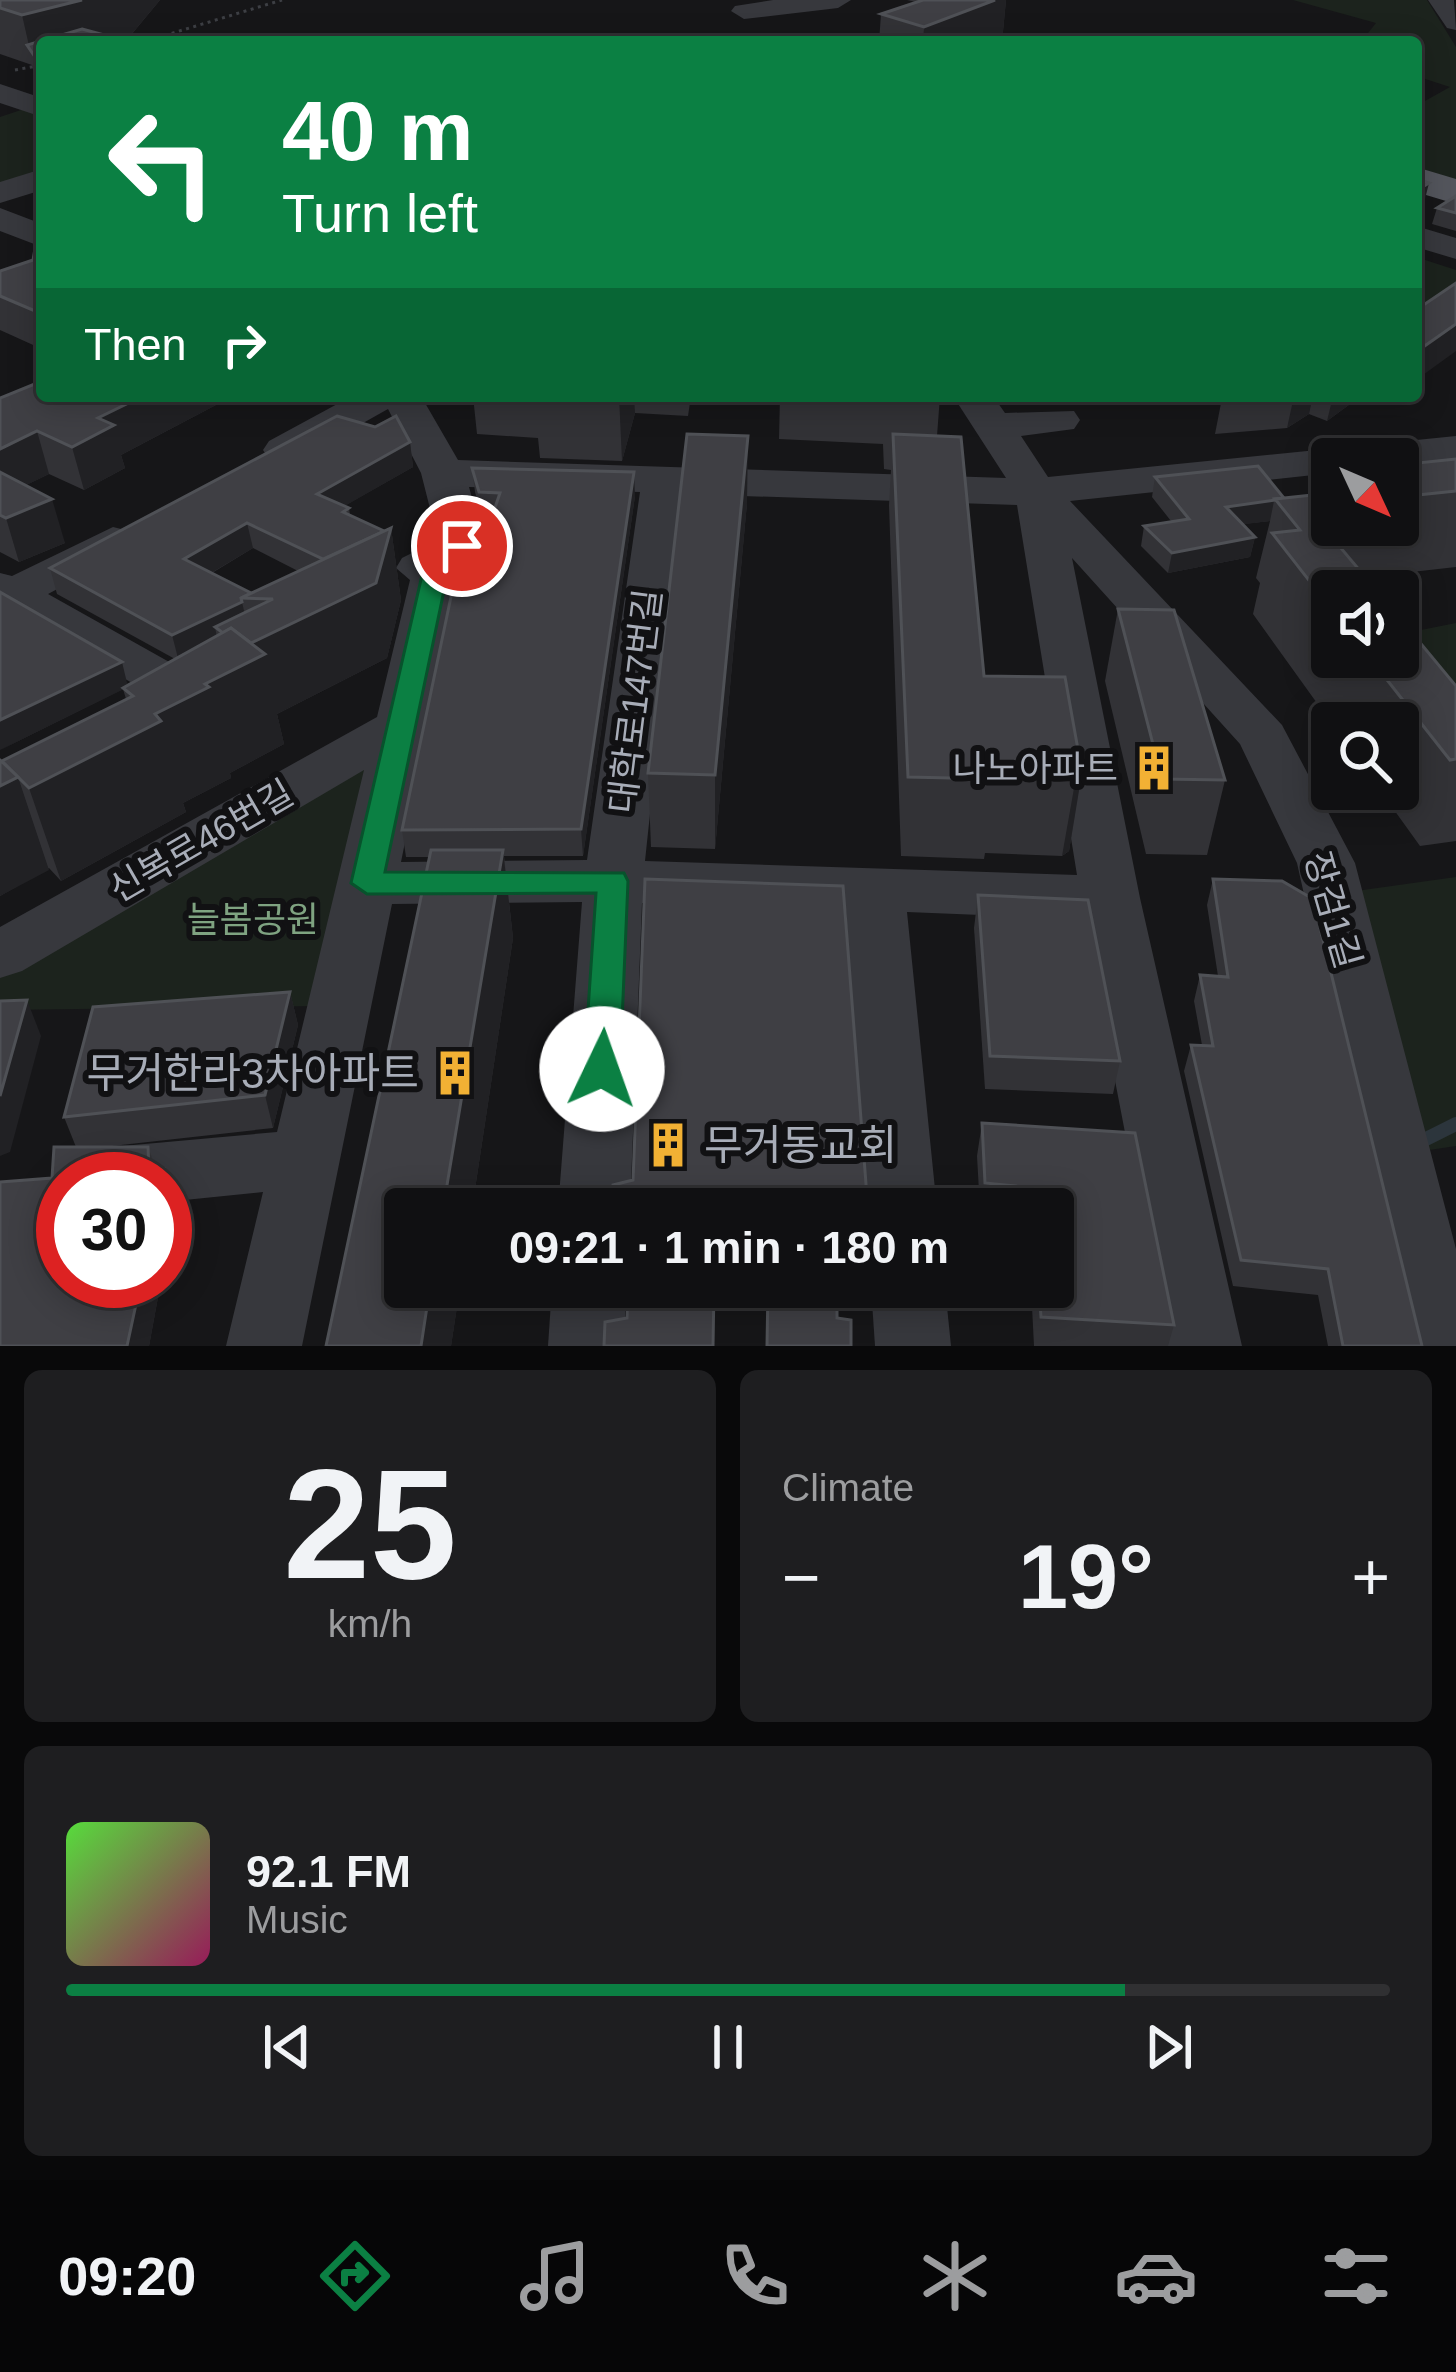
<!DOCTYPE html>
<html lang="en">
<head>
<meta charset="utf-8">
<style>
	:root { --surface:#101012; --page:#1e1e20; --text:#f1f3f6; --muted:#9c9d9f; --line:#303032; --accent:#0b8043 }
	body { margin:0; font-family:Arial,"Noto Sans KR",sans-serif; background:var(--page); color:var(--text); height:100vh; display:flex; flex-direction:column; font-size:45px; white-space:nowrap }
	* { box-sizing:border-box; margin:0 }
	p { font-size:39px; color:var(--muted) }
	.icon { flex:none; width:66px; height:66px; fill:none; stroke:currentColor; stroke-width:2; stroke-linecap:round; stroke-linejoin:round }
	.map { position:relative; height:1346px; overflow:hidden }
	.details { display:flex; flex-direction:column; gap:24px; padding:24px; background:#09090a; flex:1 }
	.details>* { flex:none }
	.top-card { position:absolute; left:36px; top:36px; width:1386px; height:366px; border-radius:12px; box-shadow:0 6px 30px #0003,0 0 0 3px var(--line); background:#0b8043; color:#fff; overflow:hidden }
	.needle { width:78px; rotate:134deg }
	.controls { position:absolute; left:1311px; top:438px; display:grid; gap:24px }
	.controls a { display:grid; place-items:center; width:108px; height:108px; border-radius:12px; background:var(--surface); box-shadow:0 6px 30px #0003,0 0 0 3px var(--line); font-size:60px }
	.speed { position:absolute; left:36px; top:1152px; display:flex; gap:24px; font-size:60px; font-weight:700; text-align:center }
	.speed>* { display:grid; place-content:center; width:156px; height:156px; border-radius:50%; background:var(--surface); box-shadow:0 6px 30px #0003,0 0 0 3px var(--line); line-height:1 }
	.speed .limit { border:18px solid #d22; background:#fff; color:#111 }
	.pin { position:absolute; display:grid; place-items:center; width:102px; height:102px; color:#fff; margin:-51px; border:6px solid #fff; border-radius:50%; box-shadow:0 3px 12px #0007 }
	.me { position:absolute; width:132px; margin:-66px; rotate:3deg; stroke-linejoin:round; filter:drop-shadow(0 0 9px #0008) }
	.turn { display:flex; align-items:center; gap:42px; height:252px; padding:0 48px; font-size:54px }
	.turn .icon { width:156px; height:156px; stroke-width:2.5 }
	.turn b { display:block; font-size:84px; line-height:102px }
	.then { display:flex; align-items:center; height:114px; padding:0 48px; background:#0003; gap:24px; font-size:45px }
	.big { font-size:90px; font-weight:700; line-height:1.1 }
	.details .card { flex:1; display:flex; flex-direction:column; justify-content:center; gap:18px; min-width:0; padding:0 42px; border-radius:18px; background:var(--page) }
	.details .dial { align-items:center; gap:0 }
	.dial b { font-size:156px; line-height:1 }
	.song { display:flex; align-items:center; gap:36px }
	.cover { width:144px; height:144px; border-radius:18px; background:linear-gradient(135deg,hsl(110 70% 55%),hsl(330 70% 35%)) }
	.played { height:12px; border-radius:6px; background:linear-gradient(90deg,var(--accent) 80%,var(--line) 80%) }
	.keys { display:flex; justify-content:space-around; direction:ltr }
	.heat { display:flex; justify-content:space-between; align-items:center; font-size:66px; direction:ltr }
	.details .tiles { flex:1; display:grid; gap:24px; grid-template-columns:1fr 1fr }
	.card:last-child { grid-column:span 2 }
	.trip { position:absolute; left:384px; top:1188px; width:690px; height:120px; border-radius:12px; background:var(--surface); box-shadow:0 6px 30px #0003,0 0 0 3px var(--line); font-weight:700; line-height:120px; text-align:center }
	.dock { display:flex; height:192px; justify-content:space-around; align-items:center; background:#060607; color:var(--muted) }
	.dock .icon { width:84px; height:84px }
	.dock .on { color:var(--accent) }
	.dock b { font-size:54px; color:var(--text) }
	.map>svg:first-child { display:block }
	.green { fill:#1c231d }
	.lines { fill:none; stroke-linecap:round; stroke-linejoin:round }
	.stream { stroke:#2c353c; stroke-width:14 }
	.path-far1 { stroke:#3d3f44; stroke-width:3; stroke-dasharray:3 4.5; stroke-linecap:butt }
	.path { stroke:#3d3f44; stroke-width:4.5; stroke-dasharray:4.5 6; stroke-linecap:butt }
	.minor { fill:#37383d; fill-rule:evenodd }
	.major { fill:#53555c; fill-rule:evenodd }
	.wall { fill:#323236; fill-rule:evenodd }
	.shaded-wall { fill:#212124 }
	.building { fill:#3f3f44; stroke:#4f5156; stroke-width:3 }
	.route { fill:#0b8043; stroke:#07532c; stroke-width:3 }
	.labels { text-anchor:middle; dominant-baseline:central; stroke-width:12; stroke-linejoin:round; paint-order:stroke }
	.street-label { font-size:36px; fill:#a8adb8; stroke:#111113 }
	.poi-label { font-size:36px; fill:#a8adb8; stroke:#111113; text-anchor:end }
	.park-label { font-size:36px; fill:#7fa381; stroke:#111113 }
	.near-poi-label { font-size:42px; fill:#a8adb8; stroke:#111113; text-anchor:end }
</style>
</head>
<body>
<div class="map">
<svg width="1456" height="1346" viewBox="0 0 1456 1346">
	<rect width="100%" height="100%" fill="#161618"/>
	<!-- green -->
	<g class="green">
		<polygon points="1293,0 1427,0 1456,47 1456,180 1416,167 1416,106 1450,87 1416,76 1416,42 1361,42 1376,23"/>
		<polygon points="30,107 42,111 42,173 0,187 0,117"/>
		<polygon points="1416,257 1456,270 1456,295 1416,321"/>
		<polygon points="1456,623 1456,701 1406,633"/>
		<polygon points="383,748 320,1006 0,1010 0,965"/>
		<polygon points="1456,877 1456,1146 1396,1155 1356,891"/>
	</g>
	<g class="lines">
		<!-- stream -->
		<polyline class="stream" points="1416,1144 1456,1124"/>
		<!-- path-far1 -->
		<g class="path-far1">
			<polyline points="143,42 282,0"/>
			<polyline points="15,70 42,65"/>
		</g>
		<!-- path -->
		<polyline class="path" points="1089,403 1101,396"/>
		<!-- minor -->
		<g class="minor">
			<polygon points="773,0 851,0 838,8 744,19 731,11 735,6"/>
			<polygon points="1428,0 1454,0 1456,30 1447,28"/>
			<polygon points="0,84 42,98 42,117 0,103"/>
			<polygon points="42,169 42,190 0,203 0,182"/>
			<polygon points="0,208 42,224 42,247 0,231"/>
			<polygon points="1416,226 1456,238 1456,259 1416,247"/>
			<path d="M352,396H421L458,460L1006,478L953,396H993L1005,413L1074,411L1080,420L1074,429L1021,436L1048,477L1456,436V462L1398,467V459H1332V473L1070,501L1282,725L1355,863L1456,1249V1346H1405L1297,863L1240,744L1072,558L1140,898L1242,1346H1166L1084,919L907,912L937,1209H865L846,910L642,903L630,1209H558L582,902L392,904L302,1346H226L263,1192L165,1202V1179H63V1198L54,1179L64,1158L89,1149L277,1132L364,770L22,971L0,978V927L377,717L410,580L396,568L402,558L438,540L421,473L388,409L299,459H269L263,450L269,441ZM469,487L640,492L587,860L401,862L461,565L485,546ZM684,494L1017,505L1077,875L645,861Z"/>
			<polygon points="113,527 129,531 136,541 129,551 48,594 196,677 204,688 196,699 178,704 160,699 0,607 0,573 12,576"/>
			<polygon points="552,1287 626,1287 624,1346 548,1346"/>
			<polygon points="871,1287 945,1287 951,1346 875,1346"/>
		</g>
		<!-- major -->
		<polygon class="major" points="1416,167 1456,179 1456,204 1416,192"/>
	</g>
	<!-- wall -->
	<g class="wall">
		<polygon points="0,0 160,0 126,41 42,42 42,97 38,92 32,65 0,54"/>
		<polygon points="907,0 1006,0 1002,42 879,42 881,14 916,2"/>
		<polygon points="1456,196 1456,231 1432,224 1437,208"/>
		<polygon points="42,241 42,349 0,330 0,271 33,260"/>
		<polygon points="42,396 233,396 121,455 125,468 84,490 49,474 26,485 65,543 19,562 0,552 0,398"/>
		<polygon points="473,396 691,396 688,416 635,413 622,461 540,458 538,438 477,434"/>
		<polygon points="780,396 940,396 937,436 984,676 1082,772 1069,851 1062,856 985,853 984,859 901,856 889,505 891,470 884,469 883,444 779,439"/>
		<polygon points="1226,396 1361,396 1327,421 1309,414 1287,428 1215,434 1222,398"/>
		<polygon points="1365,396 1394,396 1384,403"/>
		<path d="M410,442L413,467L344,506L349,508L350,515L384,531L391,528L401,600L387,658L277,714L284,744L230,773L231,778L183,803L186,812L61,881L49,868L0,896V760L3,763L126,699L123,689L0,750L175,659L57,594L50,568ZM253,548L298,571L251,593L212,573Z"/>
		<polygon points="1456,459 1456,567 1394,574 1389,591 1332,591 1332,657 1398,657 1456,686 1456,841 1420,846 1379,789 1398,789 1398,723 1332,724 1253,614 1260,583 1256,578 1270,521 1243,524 1255,537 1250,557 1168,573 1141,546 1144,526 1171,521 1152,497 1155,477 1284,498 1332,525 1398,525 1398,465"/>
		<polygon points="472,468 635,496 583,856 504,856 513,938 472,1209 405,1209 405,1287 460,1287 451,1346 326,1346 430,857 406,857 402,830 479,554 492,517 482,517 475,492"/>
		<polygon points="747,503 715,849 651,847 648,773"/>
		<polygon points="1118,609 1225,780 1207,855 1146,854 1105,681"/>
		<polygon points="1213,879 1422,1346 1328,1346 1318,1295 1233,1286 1184,1071 1191,1045 1202,1045 1194,1001 1200,975 1218,976 1207,905"/>
		<polygon points="978,895 1120,1061 1113,1094 985,1089 974,928"/>
		<polygon points="290,992 298,1025 273,1128 103,1147 148,1147 156,1169 164,1169 176,1205 165,1261 165,1179 63,1179 63,1281 161,1281 149,1346 0,1346 0,1182 52,1178 54,1147 76,1147 64,1117 93,1007"/>
		<polygon points="982,1123 1174,1325 1168,1346 1034,1346 1031,1287 1053,1287 1053,1209 980,1209 977,1156"/>
	</g>
	<!-- shaded-wall -->
	<g class="shaded-wall">
		<polygon points="82,0 160,0 125,42 30,50 22,15"/>
		<polygon points="995,0 1006,0 1002,42 923,42 924,27"/>
		<polygon points="1429,183 1425,199 1416,205 1416,191"/>
		<polygon points="1456,324 1456,351 1416,380 1416,352"/>
		<polygon points="143,396 233,396 121,455 125,468 84,490 72,447 98,418"/>
		<polygon points="619,396 634,396 635,413 622,461"/>
		<polygon points="1294,396 1313,396 1309,414 1287,428"/>
		<polygon points="1333,396 1361,396 1327,421"/>
		<polygon points="37,431 49,474 0,498 0,449"/>
		<polygon points="748,436 747,503 715,849 715,775"/>
		<polygon points="410,442 413,467 322,519 317,494"/>
		<polygon points="634,472 635,496 583,856 581,829"/>
		<polygon points="52,499 65,543 19,562 6,518"/>
		<polygon points="1274,501 1270,521 1222,527 1226,507"/>
		<polygon points="247,523 253,548 191,585 184,559"/>
		<polygon points="391,528 401,600 387,658 277,714 284,744 230,773 231,778 183,803 186,812 61,881 29,788 205,684 242,648"/>
		<polygon points="1255,537 1250,557 1168,573 1172,553"/>
		<polygon points="242,602 248,628 215,627 218,643 179,662 172,635"/>
		<polygon points="122,662 128,687 0,750 0,720"/>
		<polygon points="1082,772 1069,851 1062,856 1076,777"/>
		<polygon points="18,777 49,870 0,896 0,786"/>
		<polygon points="503,850 513,938 472,1209 443,1209"/>
		<polygon points="290,992 298,1025 273,1128 265,1095"/>
		<polygon points="27,1000 41,1036 10,1152 0,1156 0,1096"/>
		<polygon points="164,1169 176,1205 165,1261 165,1179 162,1179"/>
		<polygon points="141,1281 161,1281 149,1346 127,1346"/>
		<polygon points="430,1287 460,1287 451,1346 421,1346"/>
	</g>
	<!-- building -->
	<g class="building">
		<polygon points="0,0 82,0 22,15 0,8"/>
		<polygon points="923,0 995,0 924,27 881,14"/>
		<polygon points="82,29 130,42 42,42 42,59 35,57 27,45"/>
		<polygon points="1416,179 1429,183 1416,191"/>
		<polygon points="1456,196 1456,213 1437,208"/>
		<polygon points="42,241 42,314 0,296 0,271 33,260 36,243"/>
		<polygon points="1456,283 1456,324 1416,352 1416,310"/>
		<polygon points="42,381 42,396 143,396 98,418 114,425 72,447 37,431 0,449 0,398"/>
		<polygon points="888,396 940,396 940,403 888,401"/>
		<polygon points="337,416 375,427 396,416 410,442 317,494 349,508 343,512 384,531 323,559 247,523 184,559 251,593 241,598 242,602 172,635 50,568"/>
		<polygon points="687,434 748,436 715,775 648,773"/>
		<polygon points="893,434 961,437 984,676 1065,677 1082,772 1076,777 994,774 994,779 908,777"/>
		<polygon points="1456,459 1456,491 1398,497 1398,465"/>
		<polygon points="1258,466 1284,498 1275,499 1276,500 1226,507 1255,537 1172,553 1144,526 1189,519 1155,477"/>
		<polygon points="472,468 634,472 581,829 402,830 460,554 479,554 500,493 479,492"/>
		<polygon points="0,472 52,499 6,518 0,515"/>
		<polygon points="1332,493 1332,525 1348,525 1324,528 1377,591 1332,591 1332,610 1272,533 1300,530 1275,499"/>
		<polygon points="1398,504 1411,518 1398,520"/>
		<polygon points="391,528 376,583 251,643 231,628 223,633 215,627 273,599 241,598"/>
		<polygon points="0,592 122,662 0,720"/>
		<polygon points="1118,609 1174,610 1225,780 1162,779"/>
		<polygon points="1398,616 1456,686 1456,759 1450,760 1369,657 1398,657"/>
		<polygon points="231,628 265,654 205,684 209,687 155,714 161,721 29,788 2,761 133,696 123,688"/>
		<polygon points="0,760 18,777 0,786"/>
		<polygon points="431,850 503,850 443,1209 405,1209 405,1287 430,1287 421,1346 326,1346"/>
		<polygon points="645,879 843,886 866,1184 866,1209 612,1209 613,1185 633,1180"/>
		<polygon points="1213,879 1282,881 1313,899 1422,1346 1343,1346 1328,1269 1241,1260 1191,1045 1213,1046 1200,975 1228,977"/>
		<polygon points="978,895 1088,900 1120,1061 990,1056"/>
		<polygon points="290,992 265,1095 64,1117 93,1007"/>
		<polygon points="27,1000 0,1096 0,1001"/>
		<polygon points="982,1123 1135,1133 1174,1325 1041,1317 1039,1287 1053,1287 1053,1209 1035,1209 1034,1188 985,1183"/>
		<polygon points="54,1147 148,1147 149,1169 164,1169 162,1179 63,1179 63,1281 141,1281 127,1346 0,1346 0,1182 52,1178"/>
		<polygon points="628,1287 714,1287 713,1346 604,1346 605,1322 627,1318"/>
		<polygon points="768,1287 837,1287 837,1318 851,1320 851,1346 767,1346"/>
	</g>
	<!-- route -->
	<polygon class="route" points="462,539 474,546 450,562 385,872 624,873 628,881 620,1069 615,1079 590,1079 584,1069 596,893 367,894 351,883 426,558"/>
	<!-- icons -->
	<defs>
		<g id="building-bare" transform="scale(3.6)"><path d="M-4-6H4V6H1V3H-1V6H-4ZM-2.5-4.3h1.7v1.8h-1.7ZM.8-4.3h1.7v1.8H.8ZM-2.5-1h1.7V.8h-1.7ZM.8-1h1.7V.8H.8Z" fill="#f2b134" stroke="#111113" stroke-width="2.5" paint-order="stroke"/></g>
	</defs>
	<g fill-rule="evenodd">
		<use href="#building-bare" x="1154" y="768"/>
		<use href="#building-bare" x="455" y="1073"/>
		<use href="#building-bare" x="668" y="1145"/>
	</g>
	<g class="labels">
		<!-- street labels -->
		<g class="street-label">
			<text transform="translate(635 701) rotate(-83)">대학로147번길</text>
			<text transform="translate(201 841) rotate(-30)">신복로46번길</text>
			<text transform="translate(1333 910) rotate(74)">장검1길</text>
		</g>
		<!-- poi labels -->
		<g class="poi-label">
			<text x="1118" y="768">나노아파트</text>
		</g>
		<!-- park labels -->
		<g class="park-label">
			<text x="253" y="919">늘봄공원</text>
		</g>
		<!-- near-poi labels -->
		<g class="near-poi-label">
			<text x="419" y="1073">무거한라3차아파트</text>
			<text x="704" y="1145" text-anchor="start">무거동교회</text>
		</g>
	</g>
</svg>
<div class="controls">
<a><svg class="needle" viewBox="-14 -14 28 28"><path d="M0-13l5 13h-10z" fill="#e53935"/><path d="M0 13l5-13h-10z" fill="#9c9d9f"/></svg></a>
<a><svg class="icon" aria-label="sound" viewBox="0 0 24 24"><path d="M4 9h4l5-4v14l-5-4H4zM17 9q2 3 0 6"/></svg></a>
<a><svg class="icon" aria-label="search" viewBox="0 0 24 24"><circle cx="10" cy="10" r="6"/><path d="M15 15l6 6"/></svg></a>
</div>
<div class="speed"><div class="limit">30</div></div>
<div class="pin" style="left:462px;top:546px;background:#d93025"><svg class="icon" aria-label="arrive" viewBox="0 0 24 24"><path d="M6 21V4h12l-3 4 3 4H6"/></svg></div>
<svg class="me" style="left:602px;top:1069px" viewBox="-20 -20 40 40"><circle r="19" fill="#fff"/><path d="M0-13L10 11 0 6-10 11z" fill="#0b8043"/></svg>
<div class="trip">09:21 · 1 min · 180 m</div>
<div class="top-card">
<div class="turn"><svg class="icon" aria-label="left" viewBox="0 0 24 24"><path d="M17 20v-9H6M10 6l-5 5 5 5"/></svg><div><b>40 m</b>Turn left</div></div>
<div class="then">Then<svg class="icon" aria-label="right" viewBox="0 0 24 24"><path d="M7 20v-9h11M14 6l5 5-5 5"/></svg></div>
</div>
</div>
<section class="details">
<div class="tiles">
<div class="card dial"><b>25</b><p>km/h</p></div>
<div class="card"><p>Climate</p>
<div class="heat"><a>−</a><b class="big">19°</b><a>+</a></div>
</div>
<div class="card">
<div class="song"><i class="cover"></i><div><b>92.1 FM</b><p>Music</p></div></div>
<div class="played"></div>
<div class="keys"><svg class="icon" aria-label="previous" viewBox="0 0 24 24"><path d="M18 5L8 12l10 7zM5 5v14"/></svg><svg class="icon" aria-label="pause" viewBox="0 0 24 24"><path d="M8 5v14M16 5v14"/></svg><svg class="icon" aria-label="next" viewBox="0 0 24 24"><path d="M6 5l10 7-10 7zM19 5v14"/></svg></div>
</div>
</div>
</section>
<nav class="dock">
<b>09:20</b>
<svg class="icon on" aria-label="directions" viewBox="0 0 24 24"><path d="M12 3l9 9-9 9-9-9zM9 14v-3h6M13 9l2 2-2 2"/></svg>
<svg class="icon" aria-label="music" viewBox="0 0 24 24"><path d="M9 18V5l10-2v13"/><circle cx="6" cy="18" r="3"/><circle cx="16" cy="16" r="3"/></svg>
<svg class="icon" aria-label="phone" viewBox="0 0 24 24"><path d="M5 4h4l2 5-3 2q2 4 5 5l2-3 5 2v4C11 20 4 13 5 4z"/></svg>
<svg class="icon" aria-label="climate" viewBox="0 0 24 24"><path d="M12 3v18M4 7l16 10M4 17L20 7"/></svg>
<svg class="icon" aria-label="car" viewBox="0 0 24 24"><path d="M5 17H2v-5l4-1 3-4h7l3 4 3 1v5h-3M9 17h6M6 11h13"/><circle cx="7" cy="17" r="2"/><circle cx="17" cy="17" r="2"/></svg>
<svg class="icon" aria-label="filters" viewBox="0 0 24 24"><path d="M4 7h16M4 17h16"/><circle cx="9" cy="7" r="2"/><circle cx="15" cy="17" r="2"/></svg>
</nav>
</body>
</html>
